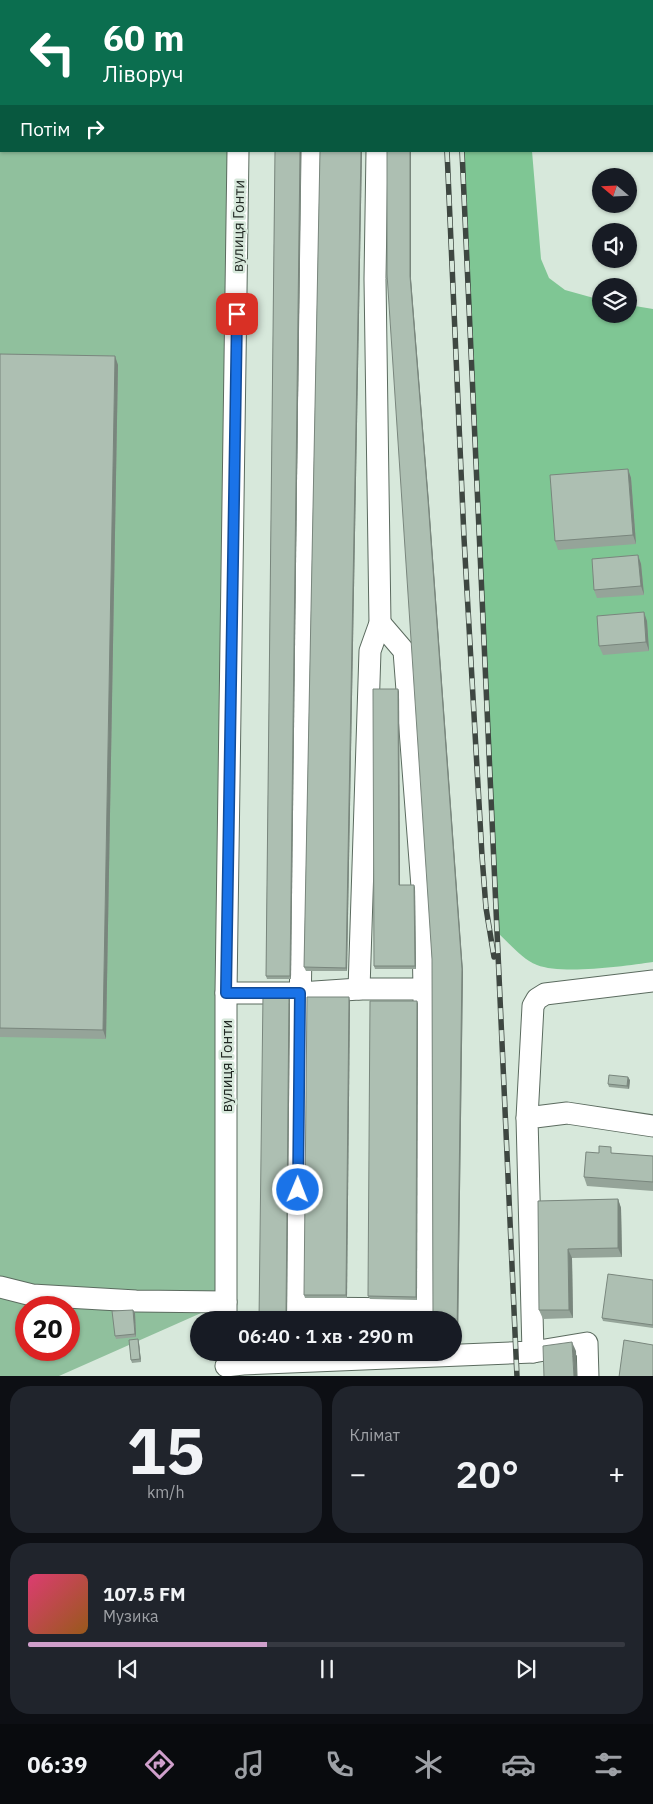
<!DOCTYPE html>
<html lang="uk">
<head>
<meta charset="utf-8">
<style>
	:root { --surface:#171b24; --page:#20242c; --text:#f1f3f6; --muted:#9ea1a6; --line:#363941; --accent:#cf9fcb }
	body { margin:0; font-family:"IBM Plex Sans",sans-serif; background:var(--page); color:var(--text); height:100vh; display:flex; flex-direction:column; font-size:19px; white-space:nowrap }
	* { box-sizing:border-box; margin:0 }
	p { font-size:16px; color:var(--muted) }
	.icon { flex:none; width:28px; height:28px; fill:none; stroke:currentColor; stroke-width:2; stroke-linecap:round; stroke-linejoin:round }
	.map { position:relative; height:1376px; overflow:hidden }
	.side { display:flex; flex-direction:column; gap:10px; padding:10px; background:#0d0f14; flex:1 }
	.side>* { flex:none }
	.hud { position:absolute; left:0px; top:0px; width:654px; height:152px; box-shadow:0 1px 4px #0004; background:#0b6e4f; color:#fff; overflow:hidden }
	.needle { width:32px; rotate:289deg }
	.controls { position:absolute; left:592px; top:168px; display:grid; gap:10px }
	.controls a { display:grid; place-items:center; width:45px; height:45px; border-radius:50%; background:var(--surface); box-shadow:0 1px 4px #0004; font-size:25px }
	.speed { position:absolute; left:15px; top:1296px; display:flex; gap:10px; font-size:25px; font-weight:700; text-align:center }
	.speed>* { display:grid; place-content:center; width:65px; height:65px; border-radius:50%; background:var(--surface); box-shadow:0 1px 4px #0004; line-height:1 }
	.speed .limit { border:8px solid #d22; background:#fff; color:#111 }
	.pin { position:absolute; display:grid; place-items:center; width:42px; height:42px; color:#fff; margin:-21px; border-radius:10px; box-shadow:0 2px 8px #0006 }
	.me { position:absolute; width:55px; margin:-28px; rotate:1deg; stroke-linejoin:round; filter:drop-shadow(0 0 4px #0008) }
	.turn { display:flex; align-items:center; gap:18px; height:105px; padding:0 20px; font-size:22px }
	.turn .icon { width:65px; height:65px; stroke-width:2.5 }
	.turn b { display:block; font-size:35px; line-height:42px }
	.then { display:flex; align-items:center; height:48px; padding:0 20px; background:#0003; gap:10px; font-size:19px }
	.big { font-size:38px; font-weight:600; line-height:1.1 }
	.side .card { flex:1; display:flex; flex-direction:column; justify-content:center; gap:8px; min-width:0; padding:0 18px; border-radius:20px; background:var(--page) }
	.side .dial { align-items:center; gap:0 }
	.dial b { font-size:65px; line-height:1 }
	.song { display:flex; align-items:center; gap:15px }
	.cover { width:60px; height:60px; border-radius:8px; background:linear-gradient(135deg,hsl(340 70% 55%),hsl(30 70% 35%)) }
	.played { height:5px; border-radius:2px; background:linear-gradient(90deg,var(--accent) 40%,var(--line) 40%) }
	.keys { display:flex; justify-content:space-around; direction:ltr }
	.heat { display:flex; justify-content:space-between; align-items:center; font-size:28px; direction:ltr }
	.side .tiles { flex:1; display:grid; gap:10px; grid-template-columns:1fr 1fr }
	.card:last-child { grid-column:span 2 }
	.trip { position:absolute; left:190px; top:1311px; width:272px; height:50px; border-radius:25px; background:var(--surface); box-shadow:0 1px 4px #0004; font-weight:600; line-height:50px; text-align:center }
	.tabs { display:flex; height:80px; justify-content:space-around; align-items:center; background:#090b0e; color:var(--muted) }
	.tabs .icon { width:35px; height:35px }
	.tabs .on { color:var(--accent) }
	.tabs b { font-size:22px; color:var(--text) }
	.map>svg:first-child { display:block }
	.green { fill:#90c09d; fill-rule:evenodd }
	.forest { fill:#7fc694 }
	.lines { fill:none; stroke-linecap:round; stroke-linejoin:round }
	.minor-casing { stroke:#5b6b5f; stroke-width:23 }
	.minor { stroke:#fff; stroke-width:21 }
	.rail-casing { stroke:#3e4741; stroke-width:5.5 }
	.rail { stroke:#d7e8db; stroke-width:4; stroke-dasharray:11; stroke-linecap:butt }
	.wall { fill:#95a499 }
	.shaded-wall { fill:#79867d }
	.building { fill:#adbfb2; stroke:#79867d }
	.route-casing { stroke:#114b97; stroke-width:12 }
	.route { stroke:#1a73e8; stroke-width:9 }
	.labels { text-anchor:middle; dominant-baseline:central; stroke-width:5; stroke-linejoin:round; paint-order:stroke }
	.street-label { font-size:15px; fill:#212823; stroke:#d7e8db }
</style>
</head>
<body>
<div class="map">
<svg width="653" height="1377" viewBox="0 0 653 1377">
	<rect width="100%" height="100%" fill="#d7e8db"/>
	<!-- green -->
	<path class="green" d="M0,0H235L1,1V151H238L226,1302L59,1376L0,1377ZM26,1308H69V1350H26Z"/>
	<!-- forest -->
	<path class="forest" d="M462,151H532L541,259L549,278L565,290L601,300V314H629V305L653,309V962C625,966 562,975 537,965C522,959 510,944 498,933Z"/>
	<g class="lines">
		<!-- minor casing -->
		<g class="minor-casing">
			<g id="minor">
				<polyline points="95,0 98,1"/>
				<polyline points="612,0 613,1"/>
				<polyline points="235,1 235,0"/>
				<polyline points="314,1 314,0"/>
				<polyline points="379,1 379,0"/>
				<polyline points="652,108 653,109"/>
				<polyline points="312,151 296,1308 425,1309 424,989 422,887 404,651 380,623"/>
				<polyline points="359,989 370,651 380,623 375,279 377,151"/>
				<polyline points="226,993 300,993 359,989 424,989"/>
				<polyline points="527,1118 533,1006 537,999 545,994 653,981"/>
				<polyline points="0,1287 32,1295 136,1301 226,1302"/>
				<polyline points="226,1320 226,993 238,151"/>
				<polyline points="533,1352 527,1118 567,1113 653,1126"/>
				<polyline points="226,1366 243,1364 533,1352 587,1343 588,1377"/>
			</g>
		</g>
		<!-- minor -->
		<use href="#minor" class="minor"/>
		<!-- rail casing -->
		<g class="rail-casing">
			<g id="rail">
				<polyline points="441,0 441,1"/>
				<polyline points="455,0 455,1"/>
				<polyline points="447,151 464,538 482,856 486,908 494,957"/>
				<polyline points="462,151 517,1377"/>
			</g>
		</g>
		<!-- rail -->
		<use href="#rail" class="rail"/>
	</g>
	<!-- wall -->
	<g class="wall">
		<polygon points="527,0 557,0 530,1 528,1"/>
		<polygon points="275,151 301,151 291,979 267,979 266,976"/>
		<polygon points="320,151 362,151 347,971 306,971 304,967"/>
		<polygon points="387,151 411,151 411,279 429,503 463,972 458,1339 454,1339 454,1320 259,1320 290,999 287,1316 433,1318 432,959"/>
		<polygon points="0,354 115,356 118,365 106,1039 0,1037"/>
		<polygon points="628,469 631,478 636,544 558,550 555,541"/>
		<polygon points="638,555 641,564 644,595 597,598 594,590"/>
		<polygon points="647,621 649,651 603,655 599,646"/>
		<polygon points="398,689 399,692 400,885 414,885 415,888 416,969 375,969 374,966"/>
		<polygon points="350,1001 347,1298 305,1298 304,1295"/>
		<polygon points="417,1001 418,1004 417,1300 370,1299 368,1296"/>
		<polygon points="630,1080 629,1089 609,1087 608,1084"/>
		<polygon points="599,1153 613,1153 653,1156 653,1191 587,1186 584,1177"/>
		<polygon points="618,1199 621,1208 622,1257 572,1258 573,1318 543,1319 539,1310 538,1201"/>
		<polygon points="653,1280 653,1328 603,1321 602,1318"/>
		<polygon points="135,1313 136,1337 116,1339 115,1336"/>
		<polygon points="138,1339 139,1343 141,1362 132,1363 131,1360"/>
	</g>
	<!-- shaded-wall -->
	<g class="shaded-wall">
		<polygon points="300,151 301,151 291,979 290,976"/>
		<polygon points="361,151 362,151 347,971 346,968"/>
		<polygon points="410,151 411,151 411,279 429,503 463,972 458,1339 457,1336 410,276"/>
		<polygon points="115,356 118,365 106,1039 103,1030"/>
		<polygon points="628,469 631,478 636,544 633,535"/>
		<polygon points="638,555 641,564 644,595 641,586"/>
		<polygon points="644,612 647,621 649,651 646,642"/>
		<polygon points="398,689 399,692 400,888 399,885"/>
		<polygon points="414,885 415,888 416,969 415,966"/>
		<polygon points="289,996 290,999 287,1320 286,1316"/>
		<polygon points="349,997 350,1001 347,1298 346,1295"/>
		<polygon points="417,1001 418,1004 417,1300 416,1297"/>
		<polygon points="628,1077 630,1080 629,1089 627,1086"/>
		<polygon points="618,1199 621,1208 622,1257 618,1248"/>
		<polygon points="568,1249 572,1258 573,1318 569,1310"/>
		<polygon points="133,1310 135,1313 136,1337 135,1334"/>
		<polygon points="138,1339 139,1343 141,1362 140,1359"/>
		<polygon points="572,1342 576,1351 577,1377 574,1377"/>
	</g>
	<!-- building -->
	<g class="building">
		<rect x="277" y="0" width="25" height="1"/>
		<rect x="323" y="0" width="41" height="1"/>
		<rect x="388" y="0" width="24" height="1"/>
		<polygon points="275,151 300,151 290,976 266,976"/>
		<polygon points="320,151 361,151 346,968 304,967"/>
		<polygon points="387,151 410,151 410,276 428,500 462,969 457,1336 454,1336 454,1320 259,1320 263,994 289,996 286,1316 433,1318 432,959 387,274"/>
		<polygon points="0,354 115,356 103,1030 0,1028"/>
		<polygon points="628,469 633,535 555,541 550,475"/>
		<polygon points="638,555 641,586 594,590 592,559"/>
		<polygon points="644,612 646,642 599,646 597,616"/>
		<polygon points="373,689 398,689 399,885 414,885 415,966 374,966"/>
		<polygon points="307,997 349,997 346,1295 304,1295"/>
		<polygon points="370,1001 417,1001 416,1297 368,1296"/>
		<polygon points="609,1075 628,1077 627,1086 608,1084"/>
		<polygon points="599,1146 611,1147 611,1153 653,1156 653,1182 584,1177 586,1152 599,1153"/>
		<polygon points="618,1199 618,1248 568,1249 569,1310 539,1310 538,1201"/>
		<polygon points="608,1274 653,1280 653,1325 602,1318"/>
		<polygon points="133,1310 135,1334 115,1336 112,1311"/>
		<polygon points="138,1339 140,1359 131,1360 129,1340"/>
		<polygon points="624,1340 653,1345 653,1377 619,1377"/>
		<polygon points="572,1342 574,1377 544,1377 543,1346"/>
	</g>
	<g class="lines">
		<!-- route casing -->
		<g class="route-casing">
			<polyline id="route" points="237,314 226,993 300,993 298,1190"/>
		</g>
		<!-- route -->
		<use href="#route" class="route"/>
	</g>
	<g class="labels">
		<!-- street labels -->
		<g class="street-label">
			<text transform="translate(238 226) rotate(-89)">вулиця Гонти</text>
			<text transform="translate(226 1066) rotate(-90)">вулиця Гонти</text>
		</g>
	</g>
</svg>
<div class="controls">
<a><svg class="needle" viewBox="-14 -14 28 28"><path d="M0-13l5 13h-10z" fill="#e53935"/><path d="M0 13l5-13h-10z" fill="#9ea1a6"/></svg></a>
<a><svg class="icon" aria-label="sound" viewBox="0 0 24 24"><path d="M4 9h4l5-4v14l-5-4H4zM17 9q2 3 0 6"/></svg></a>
<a><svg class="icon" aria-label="layers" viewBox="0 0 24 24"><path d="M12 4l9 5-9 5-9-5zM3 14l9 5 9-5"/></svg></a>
</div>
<div class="speed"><div class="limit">20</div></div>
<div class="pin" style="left:237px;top:314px;background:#d93025"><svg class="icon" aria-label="arrive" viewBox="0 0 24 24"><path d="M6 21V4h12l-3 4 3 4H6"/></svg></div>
<svg class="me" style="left:298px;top:1190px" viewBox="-20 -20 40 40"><circle r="17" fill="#1a73e8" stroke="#fff" stroke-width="3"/><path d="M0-11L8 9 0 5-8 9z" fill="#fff"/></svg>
<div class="trip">06:40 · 1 хв · 290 m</div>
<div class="hud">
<div class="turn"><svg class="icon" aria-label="left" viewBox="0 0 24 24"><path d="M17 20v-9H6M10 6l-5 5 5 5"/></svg><div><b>60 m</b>Ліворуч</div></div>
<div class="then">Потім<svg class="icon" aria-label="right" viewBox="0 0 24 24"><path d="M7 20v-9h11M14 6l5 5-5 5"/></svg></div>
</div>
</div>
<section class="side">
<div class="tiles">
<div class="card dial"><b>15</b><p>km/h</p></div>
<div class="card"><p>Клімат</p>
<div class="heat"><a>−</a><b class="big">20°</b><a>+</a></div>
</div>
<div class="card">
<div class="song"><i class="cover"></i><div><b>107.5 FM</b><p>Музика</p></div></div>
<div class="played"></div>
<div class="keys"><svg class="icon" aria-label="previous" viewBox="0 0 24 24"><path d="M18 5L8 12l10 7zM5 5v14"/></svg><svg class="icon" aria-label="pause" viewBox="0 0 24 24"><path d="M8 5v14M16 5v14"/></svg><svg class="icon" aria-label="next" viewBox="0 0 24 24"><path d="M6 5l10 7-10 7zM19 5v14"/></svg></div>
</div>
</div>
</section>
<nav class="tabs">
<b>06:39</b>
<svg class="icon on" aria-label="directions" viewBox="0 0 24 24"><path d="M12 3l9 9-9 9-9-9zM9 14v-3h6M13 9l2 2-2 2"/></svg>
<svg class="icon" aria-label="music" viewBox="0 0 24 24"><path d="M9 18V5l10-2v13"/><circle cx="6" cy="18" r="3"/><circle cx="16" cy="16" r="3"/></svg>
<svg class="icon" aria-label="phone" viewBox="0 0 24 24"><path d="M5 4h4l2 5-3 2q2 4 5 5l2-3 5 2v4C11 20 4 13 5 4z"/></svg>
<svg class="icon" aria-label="climate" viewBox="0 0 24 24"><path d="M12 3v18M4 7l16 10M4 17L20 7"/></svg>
<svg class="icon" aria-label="car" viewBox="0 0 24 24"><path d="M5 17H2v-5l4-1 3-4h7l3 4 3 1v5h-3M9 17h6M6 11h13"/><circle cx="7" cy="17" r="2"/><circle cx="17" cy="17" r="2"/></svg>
<svg class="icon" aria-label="filters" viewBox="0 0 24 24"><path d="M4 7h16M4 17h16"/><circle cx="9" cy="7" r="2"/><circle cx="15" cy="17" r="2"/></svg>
</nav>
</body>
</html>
